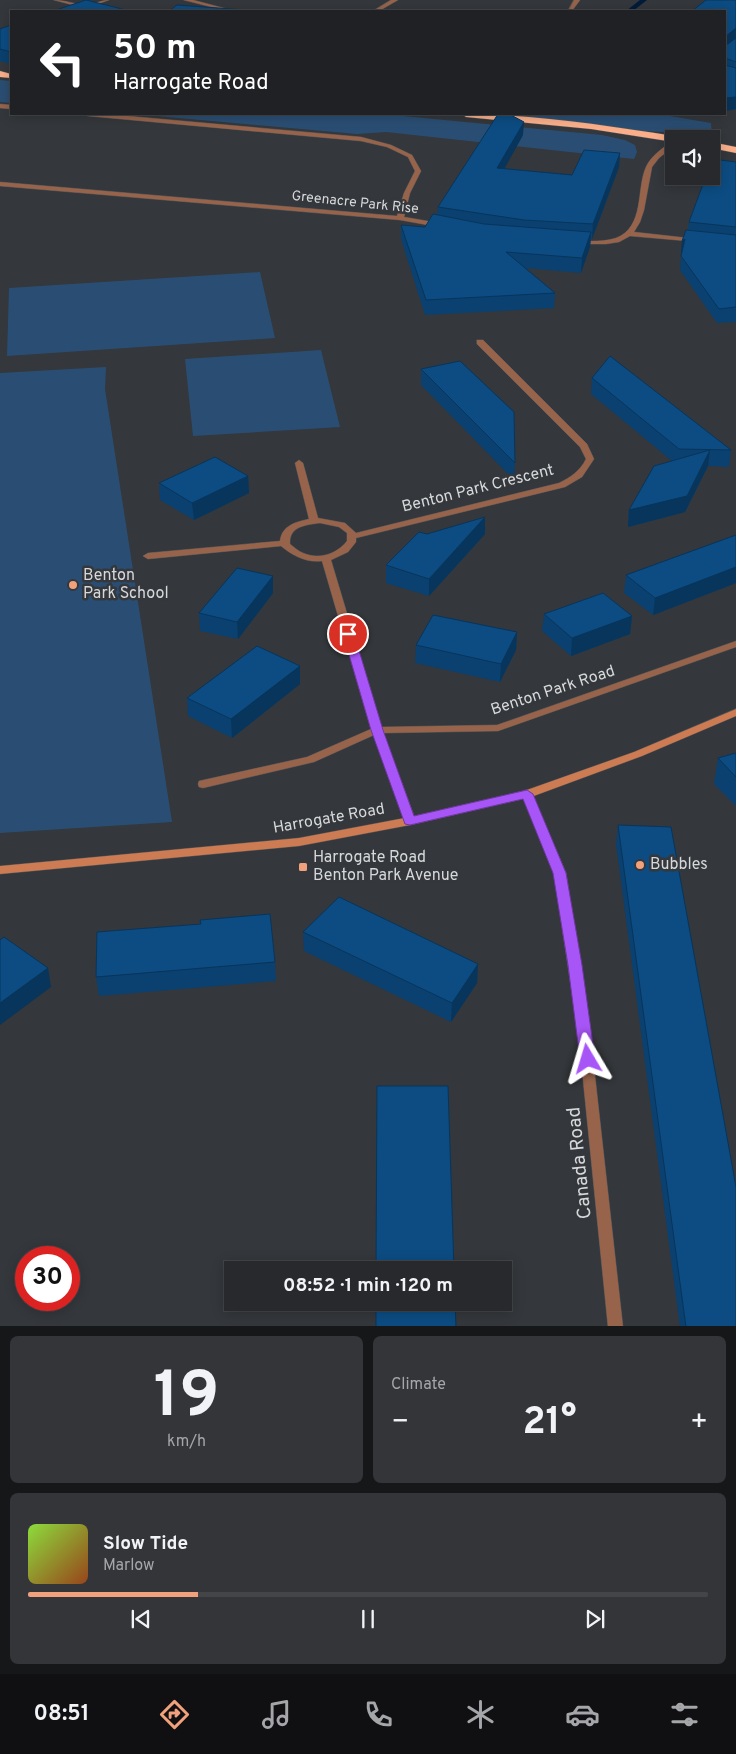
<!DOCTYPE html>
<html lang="en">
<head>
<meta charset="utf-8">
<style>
	:root { --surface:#27292c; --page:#333538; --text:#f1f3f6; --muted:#a4a6a9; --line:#434548; --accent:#f1a17b }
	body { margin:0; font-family:Overpass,sans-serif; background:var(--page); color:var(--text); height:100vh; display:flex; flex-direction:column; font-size:19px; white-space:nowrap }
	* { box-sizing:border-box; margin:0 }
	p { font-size:16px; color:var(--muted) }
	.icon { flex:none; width:28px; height:28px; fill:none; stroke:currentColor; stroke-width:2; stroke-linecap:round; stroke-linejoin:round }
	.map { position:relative; height:1326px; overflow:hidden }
	.details { display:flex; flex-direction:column; gap:10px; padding:10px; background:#151718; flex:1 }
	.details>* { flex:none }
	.hud { position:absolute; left:10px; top:10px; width:716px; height:105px; border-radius:0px; box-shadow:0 2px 12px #0003,0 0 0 1px var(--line); background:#202124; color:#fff; overflow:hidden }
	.tools { position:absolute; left:665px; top:130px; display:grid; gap:10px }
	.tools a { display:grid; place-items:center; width:55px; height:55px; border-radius:0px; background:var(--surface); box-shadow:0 2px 12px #0003,0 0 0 1px var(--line); font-size:25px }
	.speed { position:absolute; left:15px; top:1246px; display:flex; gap:10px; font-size:25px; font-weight:700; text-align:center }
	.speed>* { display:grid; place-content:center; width:65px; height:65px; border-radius:50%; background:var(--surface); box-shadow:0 2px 12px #0003,0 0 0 1px var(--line); line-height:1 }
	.speed .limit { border:8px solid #d22; background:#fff; color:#111 }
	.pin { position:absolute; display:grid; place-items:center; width:42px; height:42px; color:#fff; margin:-21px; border:2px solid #fff; border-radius:50%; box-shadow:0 1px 5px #0007 }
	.me { position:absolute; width:55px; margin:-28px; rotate:353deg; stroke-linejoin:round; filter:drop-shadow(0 0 4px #0008) }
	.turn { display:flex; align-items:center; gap:18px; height:105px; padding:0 20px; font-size:22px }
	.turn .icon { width:65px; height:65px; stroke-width:2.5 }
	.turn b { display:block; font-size:35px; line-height:42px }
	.big { font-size:38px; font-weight:700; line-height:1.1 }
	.details .widget { flex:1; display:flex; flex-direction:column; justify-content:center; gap:8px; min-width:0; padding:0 18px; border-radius:8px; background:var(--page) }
	.details .dial { align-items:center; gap:0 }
	.dial b { font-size:65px; line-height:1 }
	.song { display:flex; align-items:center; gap:15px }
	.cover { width:60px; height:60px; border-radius:8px; background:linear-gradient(135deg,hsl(90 70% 55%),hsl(20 70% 35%)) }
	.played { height:5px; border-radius:2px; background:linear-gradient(90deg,var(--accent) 25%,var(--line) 25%) }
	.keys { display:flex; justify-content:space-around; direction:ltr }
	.heat { display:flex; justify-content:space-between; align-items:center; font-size:28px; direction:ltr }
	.details .tiles { flex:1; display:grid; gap:10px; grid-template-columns:1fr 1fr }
	.widget:last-child { grid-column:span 2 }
	.trip { position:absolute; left:224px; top:1261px; width:288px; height:50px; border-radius:0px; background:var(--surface); box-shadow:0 2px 12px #0003,0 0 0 1px var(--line); font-weight:700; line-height:50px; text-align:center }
	.menu { display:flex; height:80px; justify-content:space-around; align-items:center; background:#101012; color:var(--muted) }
	.menu .icon { width:35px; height:35px }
	.menu .current { color:var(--accent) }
	.menu b { font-size:22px; color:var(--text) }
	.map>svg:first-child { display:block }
	.green { fill:#2a4e73 }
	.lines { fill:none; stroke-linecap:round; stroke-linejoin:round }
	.stream { fill:#001c39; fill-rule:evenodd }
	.street-casing { stroke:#515458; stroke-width:1 }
	.secondary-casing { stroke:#515458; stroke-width:1 }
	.highway-casing { stroke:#515458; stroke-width:1 }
	.street { fill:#97644b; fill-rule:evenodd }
	.secondary { fill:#cc7b53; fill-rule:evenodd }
	.highway { fill:#faaf8a; fill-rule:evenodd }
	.wall { fill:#0a4170 }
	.shaded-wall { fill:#08355b }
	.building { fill:#0c4c82; stroke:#08355b }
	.route { fill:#a855f7; stroke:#6d37a1 }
	.poi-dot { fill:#f1a17b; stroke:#34373b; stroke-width:2 }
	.labels { text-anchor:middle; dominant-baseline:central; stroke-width:5; stroke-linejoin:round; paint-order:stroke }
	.far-street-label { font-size:14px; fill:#d6d8da; stroke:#34373b }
	.street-label { font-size:16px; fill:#d6d8da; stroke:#34373b }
	.poi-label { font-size:16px; fill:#d6d8da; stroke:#34373b; text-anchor:start }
	.near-street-label { font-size:19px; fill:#d6d8da; stroke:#34373b }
</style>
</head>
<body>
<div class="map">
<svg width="736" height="1327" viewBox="0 0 736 1327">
	<rect width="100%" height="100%" fill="#34373b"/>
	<!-- green -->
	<g class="green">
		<polygon points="0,80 11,81 11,103 0,102"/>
		<polygon points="135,114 382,114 602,135 625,140 635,145 637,152 634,159 386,132 357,134"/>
		<polygon points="486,114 658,114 711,123 712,134 643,131"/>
		<polygon points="260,272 275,338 7,356 9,288"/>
		<polygon points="321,350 340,427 193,436 185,359"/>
		<polygon points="106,367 105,389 172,822 0,833 0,373"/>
	</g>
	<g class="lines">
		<!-- stream -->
		<polygon class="stream" points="640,0 647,0 633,11 626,11"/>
		<!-- street casing -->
		<g class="street-casing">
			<g id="street">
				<path d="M54,0C65,0 74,4 84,5C92,6 100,0 109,0L78,11H71L80,7Z"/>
				<polygon points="184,0 193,0 235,11 227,11"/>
				<polygon points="391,0 398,0 379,11 373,11"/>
				<polygon points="574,0 580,0 572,11 568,11"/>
				<polygon points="0,104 11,105 11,109 0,108"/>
				<polygon points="85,114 105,114 361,137 391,145 412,155 421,171 410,193 404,217 439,223 442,225 439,227 400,220 0,186 0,182 397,216 404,193 415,171 408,157 387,147 361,141 88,116"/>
				<path d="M674,141V146L659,158L652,167L644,210L640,222L634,232L697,239L700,241L699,242L630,236L619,242L606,244H576L575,243L578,241C590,241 604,242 616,238C645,227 636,189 646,167C650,157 664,146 674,141Z"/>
				<path d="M477,340H483L587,444L594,459L582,477L565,487L356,538V542L348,552L331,560L381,727L497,725L736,641V647L498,731L383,733L416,821L414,824H406L404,821L374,735L314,762L203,788L199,787L198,784L199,781L307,757L371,729L322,561C307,563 293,556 281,546L148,559L143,556L148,553L280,541C282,525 296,522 309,519L295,463L299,460L303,463L318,518L345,523L356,533L559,483C571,477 580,471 586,459L580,447L477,344ZM320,523L339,527L347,533V541C337,554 319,560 303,553C298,551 294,547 290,544C289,526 306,525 320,523Z"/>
				<polygon points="527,790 531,791 532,794 566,873 591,1040 623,1327 608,1327 579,1040 554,873 522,794 523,791"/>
			</g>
		</g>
		<!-- secondary casing -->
		<g class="secondary-casing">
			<polygon id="secondary" points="736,709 736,716 642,756 531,797 410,825 299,846 0,874 0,866 299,838 410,817 524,791 634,752"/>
		</g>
		<!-- highway casing -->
		<g class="highway-casing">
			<g id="highway">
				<polygon points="0,71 11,74 11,78 0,77"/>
				<path d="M462,114C533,114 604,125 674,136L678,139H674V142L591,129L466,117Z"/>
				<polygon points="711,142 736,147 736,153 711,148"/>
			</g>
		</g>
		<!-- street -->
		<use href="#street" class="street"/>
		<!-- secondary -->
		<use href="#secondary" class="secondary"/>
		<!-- highway -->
		<use href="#highway" class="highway"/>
	</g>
	<!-- wall -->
	<g class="wall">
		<polygon points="736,0 736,109 725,111 725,11"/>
		<polygon points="11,25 11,64 0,61 0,29"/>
		<polygon points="523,135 504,169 572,175 619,167 592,239 591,239 590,247 581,273 525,268 555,293 554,308 425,315 401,239 401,225 425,227 437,215 438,207"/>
		<polygon points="736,162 736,322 717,323 680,270 682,241 688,230 689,222"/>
		<polygon points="421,369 515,463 514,480 421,385"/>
		<polygon points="592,378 731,450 729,467 708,466 685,512 628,527 629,510 672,461 591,394"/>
		<polygon points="248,476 249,493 194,520 160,500 159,483"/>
		<polygon points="485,534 429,596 386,583 386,565"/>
		<polygon points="736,535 736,583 653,615 624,593 626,575"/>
		<polygon points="273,593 238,639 200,631 199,613"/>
		<polygon points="544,614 632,616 630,634 571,656 542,631"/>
		<polygon points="517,632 516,650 500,682 415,663 416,645"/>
		<polygon points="300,666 300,684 232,738 188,716 187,698"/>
		<polygon points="736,753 736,806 714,784 718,758"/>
		<polygon points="618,825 736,1327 680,1327 616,844"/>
		<polygon points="303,932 478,964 477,983 451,1022 304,951"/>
		<polygon points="275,962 276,981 99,996 96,977"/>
	</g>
	<!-- shaded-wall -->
	<g class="shaded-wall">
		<polygon points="736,28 736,39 725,48 725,37"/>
		<polygon points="736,97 736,109 725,111 725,98"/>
		<polygon points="524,122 523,135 497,182 497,168"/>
		<polygon points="620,153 619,167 592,239 593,224"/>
		<polygon points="591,232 590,247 581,273 582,258"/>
		<polygon points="685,239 683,253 681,255 682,241"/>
		<polygon points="710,450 708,466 685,512 628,527 629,510"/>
		<polygon points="248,476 249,493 194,520 192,503"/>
		<polygon points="485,517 485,534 429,596 429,579"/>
		<polygon points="736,567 736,583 653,615 655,598"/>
		<polygon points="273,576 273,593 238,639 237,622"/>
		<polygon points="632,616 630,634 571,656 572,638"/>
		<polygon points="517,632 516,650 500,682 501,664"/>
		<polygon points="300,666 300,684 232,738 231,719"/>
		<polygon points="478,964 477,983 451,1022 452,1003"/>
		<polygon points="48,968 51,987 0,1025 0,1003"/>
	</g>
	<!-- building -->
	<g class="building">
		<polygon points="86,0 130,11 53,11"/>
		<polygon points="706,0 736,0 736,28 725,37 725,44 728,44 736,38 736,62 725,58 725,64 725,11 692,11"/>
		<polygon points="177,5 259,11 169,11"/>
		<polygon points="11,25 11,52 0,49 0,29"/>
		<polygon points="725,65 736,68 736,97 725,98"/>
		<polygon points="498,114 509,114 524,122 497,168 572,175 584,150 620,153 593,224 524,220 438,207"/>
		<polygon points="712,159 736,162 736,227 689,222 706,176 711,176 711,161"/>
		<polygon points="433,214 484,224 591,232 582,258 506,252 555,293 426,300 401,225 425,227"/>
		<polygon points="686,230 736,235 736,307 719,309 681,256 685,239 682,241"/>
		<polygon points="610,356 731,450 679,449 592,378"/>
		<polygon points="460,361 514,412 515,463 421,369"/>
		<polygon points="710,450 687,496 629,510 654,466"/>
		<polygon points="215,457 248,476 192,503 159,483"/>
		<polygon points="485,517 429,579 386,565 419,532 427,534"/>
		<polygon points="736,535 736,567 655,598 626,575"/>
		<polygon points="237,568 273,576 237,622 199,613"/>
		<polygon points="603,593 632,616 572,638 544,614"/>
		<polygon points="433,615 517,632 501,664 416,645"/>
		<polygon points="257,646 300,666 231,719 187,698"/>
		<polygon points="736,753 736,777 718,758"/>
		<polygon points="618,825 671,827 736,1187 736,1327 686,1327"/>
		<polygon points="339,897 478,964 452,1003 303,932"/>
		<polygon points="270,914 275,962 96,977 97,932 201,924 200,920"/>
		<polygon points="4,937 48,968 0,1003 0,940"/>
		<polygon points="377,1086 448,1086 454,1270 376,1270"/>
		<polygon points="376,1302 455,1302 456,1327 376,1327"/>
	</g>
	<!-- route -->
	<polygon class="route" points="348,631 354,634 383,730 414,816 527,790 533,794 566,873 582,965 595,1059 593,1063 588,1065 582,1063 580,1059 568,965 553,873 523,799 410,825 405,824 371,730 343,634"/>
	<!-- markers -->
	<g class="poi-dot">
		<circle cx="73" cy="585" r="5"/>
		<circle cx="640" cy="865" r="5"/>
		<rect x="298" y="862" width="10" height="10" rx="2.5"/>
	</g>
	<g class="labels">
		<!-- far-street labels -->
		<g class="far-street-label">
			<text transform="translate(355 203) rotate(6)">Greenacre Park Rise</text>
		</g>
		<!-- street labels -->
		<g class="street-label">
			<text transform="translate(478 489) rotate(-14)">Benton Park Crescent</text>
			<text transform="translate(553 691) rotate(-18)">Benton Park Road</text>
			<text transform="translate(329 819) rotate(-10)">Harrogate Road</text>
		</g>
		<!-- poi labels -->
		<g class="poi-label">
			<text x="83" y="576">Benton<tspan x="83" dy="18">Park School</tspan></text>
			<text x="313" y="858">Harrogate Road<tspan x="313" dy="18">Benton Park Avenue</tspan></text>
			<text x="650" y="865">Bubbles</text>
		</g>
		<!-- near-street labels -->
		<g class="near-street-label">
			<text transform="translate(580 1163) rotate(-96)">Canada Road</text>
		</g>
	</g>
</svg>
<div class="tools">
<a><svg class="icon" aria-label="sound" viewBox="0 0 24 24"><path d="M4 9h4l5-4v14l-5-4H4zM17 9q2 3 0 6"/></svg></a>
</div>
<div class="speed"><div class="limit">30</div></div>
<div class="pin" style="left:348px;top:634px;background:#d93025"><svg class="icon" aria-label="arrive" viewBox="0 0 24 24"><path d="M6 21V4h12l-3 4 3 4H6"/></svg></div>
<svg class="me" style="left:588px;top:1059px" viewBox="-20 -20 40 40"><path d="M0-17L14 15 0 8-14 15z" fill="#a855f7" stroke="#fff" stroke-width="4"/></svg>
<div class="trip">08:52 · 1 min · 120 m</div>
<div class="hud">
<div class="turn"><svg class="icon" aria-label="left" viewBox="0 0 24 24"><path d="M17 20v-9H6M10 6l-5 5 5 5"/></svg><div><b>50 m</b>Harrogate Road</div></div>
</div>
</div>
<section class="details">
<div class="tiles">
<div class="widget dial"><b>19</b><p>km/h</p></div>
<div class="widget"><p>Climate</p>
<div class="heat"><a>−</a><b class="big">21°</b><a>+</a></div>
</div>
<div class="widget">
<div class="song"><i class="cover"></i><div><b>Slow Tide</b><p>Marlow</p></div></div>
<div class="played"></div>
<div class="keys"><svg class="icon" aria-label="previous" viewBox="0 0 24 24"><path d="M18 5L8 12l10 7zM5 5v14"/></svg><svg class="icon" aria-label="pause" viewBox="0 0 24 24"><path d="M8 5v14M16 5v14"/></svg><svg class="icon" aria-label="next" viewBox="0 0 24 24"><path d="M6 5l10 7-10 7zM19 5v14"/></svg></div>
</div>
</div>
</section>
<nav class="menu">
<b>08:51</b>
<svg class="icon current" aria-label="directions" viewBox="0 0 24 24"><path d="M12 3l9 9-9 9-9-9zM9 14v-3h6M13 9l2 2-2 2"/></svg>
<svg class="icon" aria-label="music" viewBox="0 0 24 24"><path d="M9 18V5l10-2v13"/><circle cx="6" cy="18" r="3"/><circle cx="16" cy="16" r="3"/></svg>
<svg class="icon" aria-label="phone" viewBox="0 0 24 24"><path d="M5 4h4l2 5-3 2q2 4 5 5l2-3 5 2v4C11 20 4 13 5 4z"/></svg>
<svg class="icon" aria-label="climate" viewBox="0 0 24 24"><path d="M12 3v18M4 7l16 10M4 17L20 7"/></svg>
<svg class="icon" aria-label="car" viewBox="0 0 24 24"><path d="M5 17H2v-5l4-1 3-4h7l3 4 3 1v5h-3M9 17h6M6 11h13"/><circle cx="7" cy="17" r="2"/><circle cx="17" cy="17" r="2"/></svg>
<svg class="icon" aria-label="filters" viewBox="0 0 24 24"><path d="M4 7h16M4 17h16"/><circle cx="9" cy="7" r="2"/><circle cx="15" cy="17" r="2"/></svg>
</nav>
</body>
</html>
